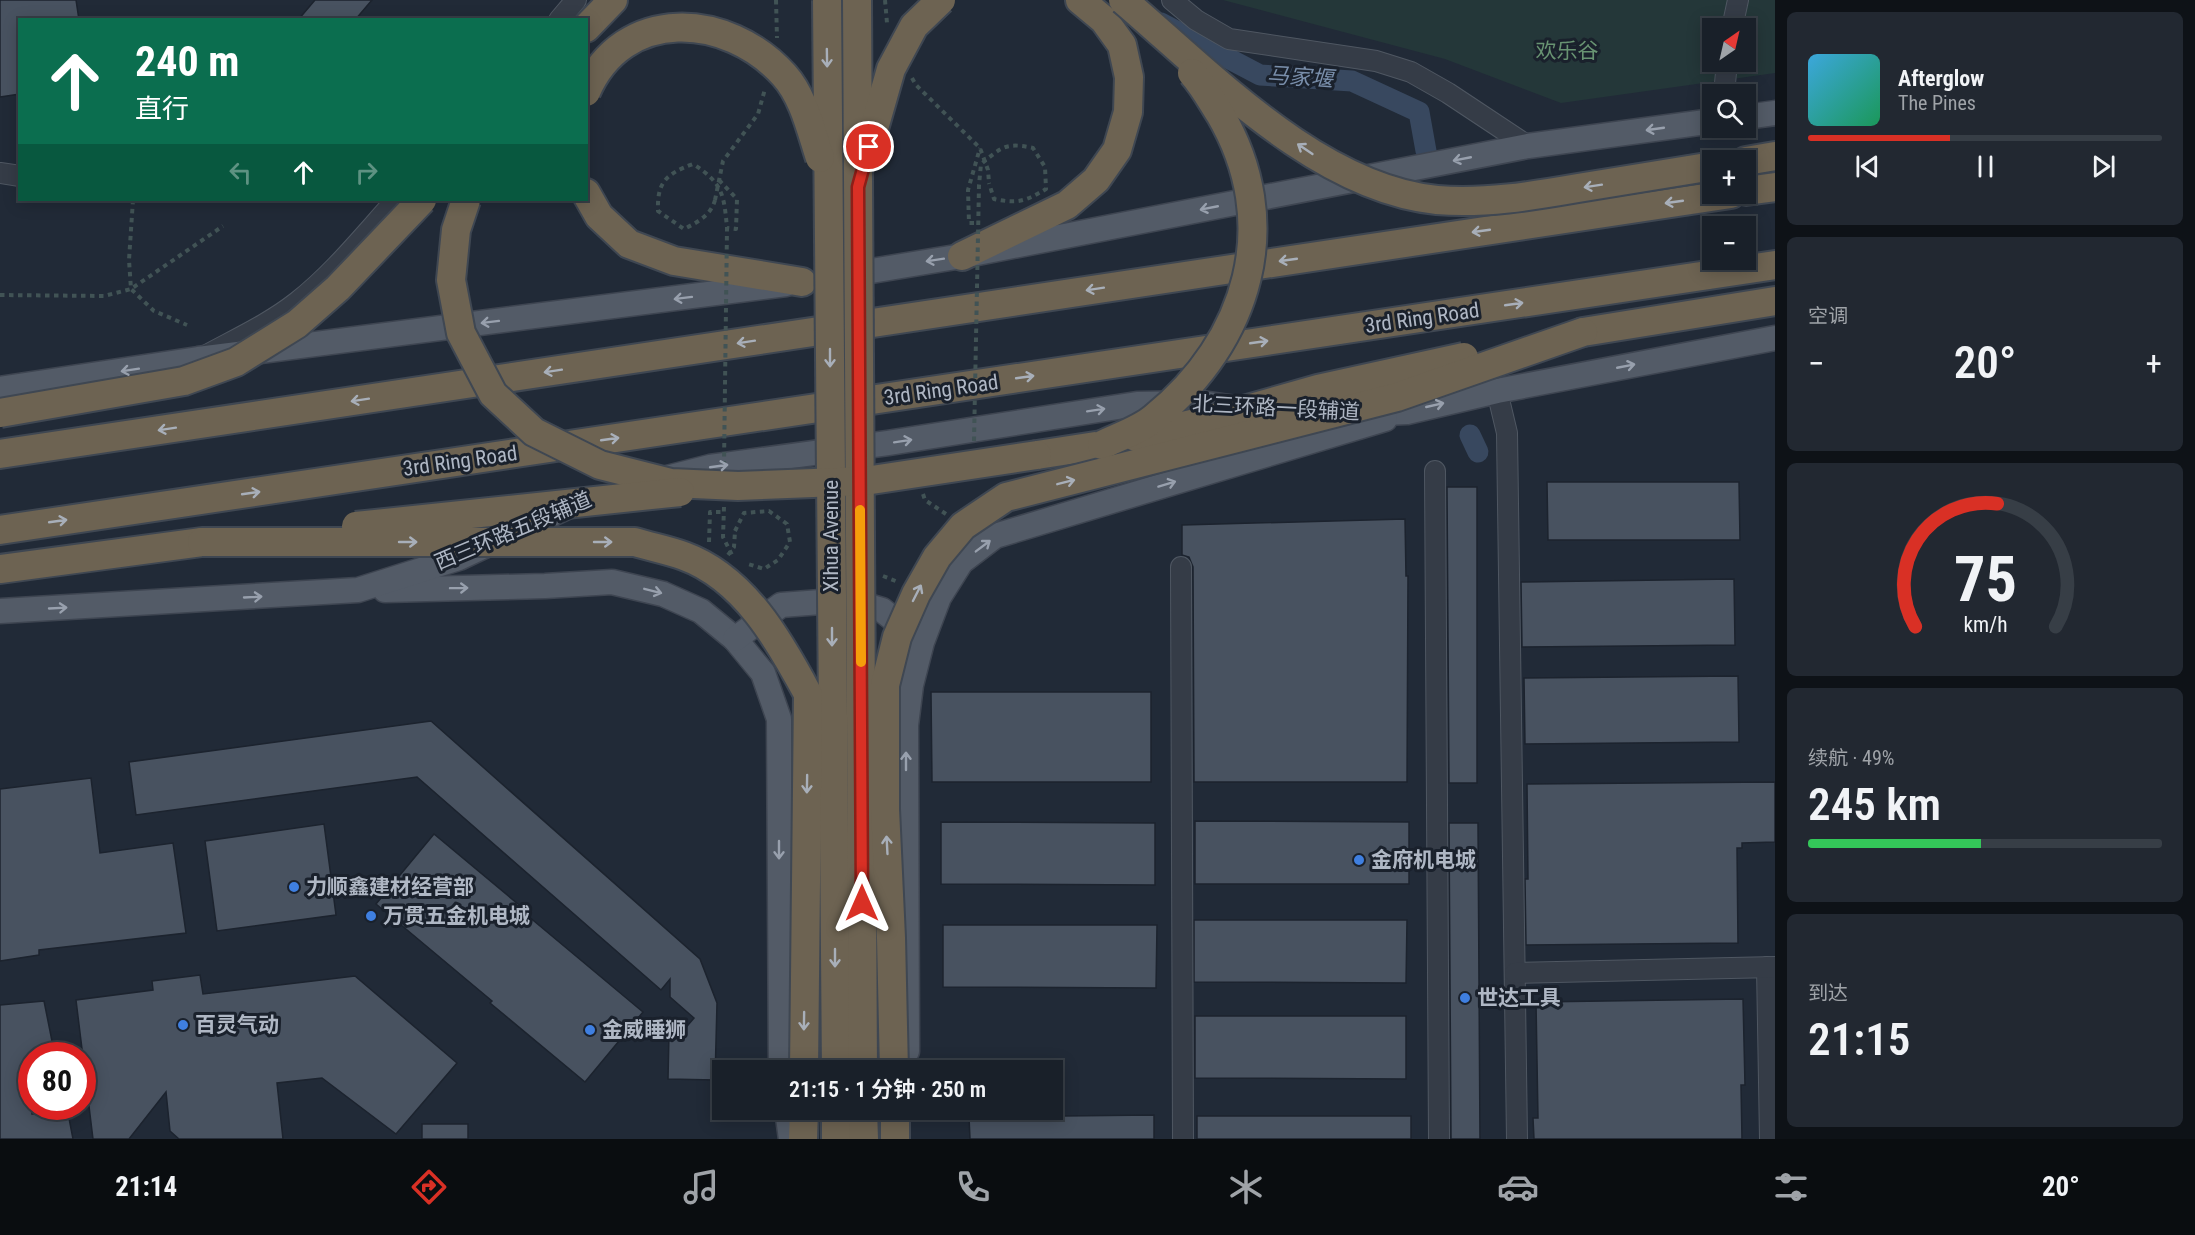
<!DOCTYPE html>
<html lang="zh">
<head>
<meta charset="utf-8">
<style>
	:root { --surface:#192029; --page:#222831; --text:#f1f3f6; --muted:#9fa3a8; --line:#373e46; --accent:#d93025 }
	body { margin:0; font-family:"Roboto Condensed","Noto Sans SC",sans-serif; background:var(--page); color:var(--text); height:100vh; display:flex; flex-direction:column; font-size:22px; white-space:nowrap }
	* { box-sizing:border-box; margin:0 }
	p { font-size:20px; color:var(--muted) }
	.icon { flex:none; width:33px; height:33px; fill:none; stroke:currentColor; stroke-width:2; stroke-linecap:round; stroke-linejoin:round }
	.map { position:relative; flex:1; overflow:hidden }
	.panel { display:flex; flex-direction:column; gap:12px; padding:12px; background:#0e1217; width:420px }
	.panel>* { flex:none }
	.banner { position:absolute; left:18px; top:18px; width:570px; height:183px; border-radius:0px; box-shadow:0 3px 15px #0003,0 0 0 2px var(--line); background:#0b6e4f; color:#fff; overflow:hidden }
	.needle { width:39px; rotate:34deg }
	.controls { position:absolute; left:1702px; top:18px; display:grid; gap:12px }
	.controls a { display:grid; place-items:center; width:54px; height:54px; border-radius:0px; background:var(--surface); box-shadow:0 3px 15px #0003,0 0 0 2px var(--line); font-size:30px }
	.speed { position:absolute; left:18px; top:1042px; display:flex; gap:12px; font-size:30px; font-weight:700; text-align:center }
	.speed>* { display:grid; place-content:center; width:78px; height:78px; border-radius:50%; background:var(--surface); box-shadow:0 3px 15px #0003,0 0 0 2px var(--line); line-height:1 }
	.speed .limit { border:9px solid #d22; background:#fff; color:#111 }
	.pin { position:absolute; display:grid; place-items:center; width:51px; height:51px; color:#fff; margin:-26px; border:3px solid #fff; border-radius:50%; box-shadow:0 2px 6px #0007 }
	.me { position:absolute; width:66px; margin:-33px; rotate:0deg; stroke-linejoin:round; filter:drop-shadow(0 0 4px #0008) }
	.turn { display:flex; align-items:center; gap:21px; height:126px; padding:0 18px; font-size:27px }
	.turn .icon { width:78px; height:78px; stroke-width:2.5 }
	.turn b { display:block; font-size:42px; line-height:51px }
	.lanes { display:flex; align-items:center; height:57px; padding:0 18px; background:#0003; justify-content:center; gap:30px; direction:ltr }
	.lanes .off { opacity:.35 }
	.big { font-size:45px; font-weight:600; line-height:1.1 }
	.panel .tile { flex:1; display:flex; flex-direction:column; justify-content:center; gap:9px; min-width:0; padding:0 21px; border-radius:9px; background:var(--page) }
	.panel .dial { align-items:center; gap:0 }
	.dial svg { height:156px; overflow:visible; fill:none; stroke:var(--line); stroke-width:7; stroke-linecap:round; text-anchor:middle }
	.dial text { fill:var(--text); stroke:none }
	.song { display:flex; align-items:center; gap:18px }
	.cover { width:72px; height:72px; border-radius:9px; background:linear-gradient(135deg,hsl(200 70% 55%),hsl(150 70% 35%)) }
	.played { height:6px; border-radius:3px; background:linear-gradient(90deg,var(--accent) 40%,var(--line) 40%) }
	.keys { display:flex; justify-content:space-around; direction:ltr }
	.heat { display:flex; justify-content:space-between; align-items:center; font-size:33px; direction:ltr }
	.charge { height:9px; border-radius:4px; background:linear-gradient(90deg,#34c759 49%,var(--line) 0) }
	.trip { position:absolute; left:712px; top:1060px; width:351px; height:60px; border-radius:0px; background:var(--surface); box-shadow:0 3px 15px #0003,0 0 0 2px var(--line); font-weight:600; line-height:60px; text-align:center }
	.tabs { display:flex; height:96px; justify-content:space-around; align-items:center; background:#0a0d10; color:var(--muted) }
	.tabs .icon { width:42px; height:42px }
	.tabs .current { color:var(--accent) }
	.tabs b { font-size:27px; color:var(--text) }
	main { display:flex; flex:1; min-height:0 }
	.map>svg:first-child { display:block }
	.green { fill:#243739; fill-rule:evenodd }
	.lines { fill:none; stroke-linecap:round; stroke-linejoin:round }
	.canal { stroke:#38485f; stroke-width:21 }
	.building { fill:#485260; stroke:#1c232e; stroke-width:1.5 }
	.minor-casing { stroke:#4f5762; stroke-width:22 }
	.major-casing { stroke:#3e4551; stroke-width:27 }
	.highway-casing { stroke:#3f4752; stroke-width:32 }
	.path { stroke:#415355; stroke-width:4; stroke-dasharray:4.5 4.5; stroke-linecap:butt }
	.minor { stroke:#353c47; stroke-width:20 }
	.major { stroke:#535b67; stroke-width:24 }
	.highway { stroke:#6d6352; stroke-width:28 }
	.highway-bridge-casing { stroke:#3f4752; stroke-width:32; stroke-linecap:butt }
	.path-bridge { stroke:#415355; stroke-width:4; stroke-dasharray:4.5 4.5; stroke-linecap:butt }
	.highway-bridge { stroke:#6d6352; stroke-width:28 }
	.oneway { stroke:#a8afb9 }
	.oneway2 { stroke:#98a0ad }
	.route-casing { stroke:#8d1f18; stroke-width:15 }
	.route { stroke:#d93025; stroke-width:10 }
	.slow { stroke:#f59e0b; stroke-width:10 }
	.shop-dot { fill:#3f7fe0; stroke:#1a212c; stroke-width:2 }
	.labels { text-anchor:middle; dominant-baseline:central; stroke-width:6; stroke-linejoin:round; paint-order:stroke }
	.park-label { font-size:21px; fill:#689372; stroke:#1a212c }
	.street-label { font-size:21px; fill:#afb7c4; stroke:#1a212c }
	.poi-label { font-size:21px; font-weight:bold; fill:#afb7c4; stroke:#1a212c; text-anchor:start }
	.water-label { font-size:22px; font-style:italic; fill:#798eaa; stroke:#1a212c }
</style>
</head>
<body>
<main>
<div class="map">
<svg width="1775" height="1139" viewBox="0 0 1775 1139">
	<rect width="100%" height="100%" fill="#212a37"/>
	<!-- green -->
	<path class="green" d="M1223,0H1775V73L1561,103L1445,59ZM1713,28H1746V62H1713Z"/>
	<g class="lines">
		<!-- canal -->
		<g class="canal">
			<polyline points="1161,23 1260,75 1352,81 1419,112 1426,151"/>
			<polyline points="1470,435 1478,452"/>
		</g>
	</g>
	<!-- building -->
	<g class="building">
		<polygon points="0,0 76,0 79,20 20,20 20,94 0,97"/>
		<polygon points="315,0 372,0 355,20 298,20"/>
		<polygon points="1547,482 1739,482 1740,540 1548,540"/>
		<polygon points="1447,487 1477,487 1477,783 1449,783"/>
		<polygon points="1405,519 1406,576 1408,576 1407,782 1194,782 1193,567 1189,557 1182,555 1182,525"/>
		<polygon points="1734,579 1735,645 1522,647 1521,582"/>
		<polygon points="1738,676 1739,742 1525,744 1524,678"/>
		<polygon points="931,692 1151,692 1151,782 932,782"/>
		<polygon points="431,721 700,959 717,1003 715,1080 668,1079 669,1033 676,1039 694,1018 670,997 670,979 661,990 417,777 136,815 129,762"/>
		<polygon points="91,778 100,853 173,843 186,933 39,950 39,955 0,961 0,789"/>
		<polygon points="1775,782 1775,842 1742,843 1742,848 1737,848 1738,943 1526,945 1525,879 1528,879 1527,784"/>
		<polygon points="1195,821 1409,822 1409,884 1195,884"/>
		<polygon points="941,822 1155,823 1155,885 941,884"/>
		<polygon points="1449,823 1478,823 1480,1139 1451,1139"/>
		<polygon points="324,824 336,915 217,931 205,841"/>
		<polygon points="434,834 530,914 528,916 643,1012 585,1082 490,1003 492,1001 376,904"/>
		<polygon points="1194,920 1407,920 1406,983 1194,982"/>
		<polygon points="943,925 1157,925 1156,988 943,987"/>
		<polygon points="200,975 203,994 355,976 457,1063 396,1134 322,1078 277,1083 283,1139 179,1139 170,1131 166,1092 129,1139 93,1139 76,1000 153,990 152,981"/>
		<polygon points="1743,999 1745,1085 1741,1085 1742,1139 1534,1139 1533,1118 1538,1118 1536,1002"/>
		<polygon points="44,1001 55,1056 32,1056 32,1114 68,1113 73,1139 0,1139 0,1005"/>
		<polygon points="1195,1016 1406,1016 1406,1079 1195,1078"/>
		<polygon points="1154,1115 1154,1139 970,1139 969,1117"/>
		<rect x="1197" y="1116" width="214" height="23"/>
		<rect x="422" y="1124" width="46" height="15"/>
	</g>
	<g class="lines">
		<!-- minor casing -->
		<g class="minor-casing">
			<g id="minor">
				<polyline points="1172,0 1196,20 1229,39 1376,61 1411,72 1448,93 1528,146"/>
				<polyline points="559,20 576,0"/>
				<polyline points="1732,28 1738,0"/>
				<polyline points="1724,94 1727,62"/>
				<polyline points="0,173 20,176"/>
				<path d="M205,356C236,339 269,324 297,302C334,273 364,235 396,200"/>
				<polyline points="1497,391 1507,433 1517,1139"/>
				<polyline points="1435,471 1439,1139"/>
				<polyline points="1181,567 1183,1139"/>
				<polyline points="1767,967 1770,1139"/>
				<polyline points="1515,973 1775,967"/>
			</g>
		</g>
		<!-- major casing -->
		<g class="major-casing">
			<g id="major">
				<polyline points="1746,117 1775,113"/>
				<polyline points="841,276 962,256 1528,146 1713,121"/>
				<polyline points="0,389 198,359 786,284"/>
				<polyline points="1362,414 1407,412 1497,391 1775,338"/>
				<polyline points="667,478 710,467 888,443 1137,404 1202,403 1243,409"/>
				<polyline points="385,590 545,586 612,582 663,594 701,611 735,639 763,673 779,719 781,1071"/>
				<polyline points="0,611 358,590 459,558 567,507"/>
				<polyline points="735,639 781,605 848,600 882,610 916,637"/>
				<polyline points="907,1051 906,725 911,685 922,642 939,597 961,562 995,536 1385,419"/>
				<polyline points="787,1110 791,1139"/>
			</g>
		</g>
		<!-- highway casing -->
		<g class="highway-casing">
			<g id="highway">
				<polyline points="586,28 613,0"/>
				<polyline points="1746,161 1775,156"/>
				<polyline points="1746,191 1775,187"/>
				<polyline points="586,193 599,216 629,244 674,261 802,282"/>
				<polyline points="962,256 1067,205 1096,180 1117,150 1128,112 1129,77 1122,45 1104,20 1080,0"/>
				<polyline points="1583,332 1775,301"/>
				<polyline points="0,454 1731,194"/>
				<polyline points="1037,455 1102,445"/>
				<polyline points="0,530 1775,265"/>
				<polyline points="0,569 202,542"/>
				<polyline points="836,1110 836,1139"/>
				<polyline points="863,1110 864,1139"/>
				<polyline points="895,1110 895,1139"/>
				<polyline points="803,1139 804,1110"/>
			</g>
		</g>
		<!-- path -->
		<g class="path">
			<polyline points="776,0 777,38"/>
			<polyline points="885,0 887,23"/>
			<polyline points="912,78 916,85 980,148 988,170 989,183"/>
			<polyline points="719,180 737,199 736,229 727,228"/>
			<polyline points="133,200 129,260 131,289 154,311 187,325"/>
			<polyline points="715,200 723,161 758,114 765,89"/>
			<polyline points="974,223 969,223 968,190 980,148"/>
			<polyline points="0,295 104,296 131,289 223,226"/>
			<polyline points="709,542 710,512 723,512"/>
			<polyline points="728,555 734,547 735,531"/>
			<polyline points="883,576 898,582"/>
		</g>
		<!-- minor -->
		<use href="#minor" class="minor"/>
		<!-- major -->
		<use href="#major" class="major"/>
		<!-- highway -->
		<use href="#highway" class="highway"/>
		<!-- highway-bridge casing -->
		<g class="highway-bridge-casing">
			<g id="highway-bridge">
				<polyline points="827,0 836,1071"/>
				<polyline points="857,0 863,1071"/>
				<path d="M1123,0C1211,75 1318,188 1437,200C1484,204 1532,196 1578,188C1623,181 1668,173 1713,166"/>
				<path d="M586,92C623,6 727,12 784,75C804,97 811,131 820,158"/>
				<polyline points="867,153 891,69 914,26 941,0"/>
				<polyline points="466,200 456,230 451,280 461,333 493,394 534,432 600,465 671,483 738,486 865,481 1037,455"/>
				<polyline points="0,413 184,381 236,362 297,324 338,288 422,200"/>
				<polyline points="1136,437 1209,420 1318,389 1464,357"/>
				<path d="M1102,445C1118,437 1140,430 1154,418C1249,341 1284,223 1220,114C1211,100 1203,85 1192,73"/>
				<polyline points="356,526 680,492"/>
				<path d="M202,542H635C651,547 668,550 684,556C744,578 779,640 808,694L804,1071"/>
				<polyline points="894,1071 891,938 885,809 885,685 897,637 916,594 937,557 963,526 1006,497 1397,397 1583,332"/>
			</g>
		</g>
		<!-- path-bridge -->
		<g class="path-bridge">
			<path d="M715,200C711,215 698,222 684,229L658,211C657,182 666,174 693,164C723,183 724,195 727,228L724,464"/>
			<path d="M974,441L979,185L981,164C1002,147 1006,142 1033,148L1045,167L1046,189C1026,201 1018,204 994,199L989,183"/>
			<polyline points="923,494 925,500 946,514"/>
			<polyline points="724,507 723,537 732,555"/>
			<polyline points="735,531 744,513 769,511 787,524 790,542 778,560 764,569 745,563"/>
		</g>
		<!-- highway-bridge -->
		<use href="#highway-bridge" class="highway-bridge"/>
	</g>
	<!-- one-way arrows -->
	<defs><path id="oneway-shaft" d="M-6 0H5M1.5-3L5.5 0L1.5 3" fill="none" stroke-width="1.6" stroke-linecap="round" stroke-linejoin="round" transform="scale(1.5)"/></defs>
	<g class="oneway">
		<use href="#oneway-shaft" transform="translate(827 58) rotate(89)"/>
		<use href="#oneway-shaft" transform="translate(1305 149) rotate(-146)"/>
		<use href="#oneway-shaft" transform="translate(1593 186) rotate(171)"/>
		<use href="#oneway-shaft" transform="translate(1674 202) rotate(172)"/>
		<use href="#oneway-shaft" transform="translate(1481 231) rotate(172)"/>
		<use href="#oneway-shaft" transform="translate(1288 260) rotate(172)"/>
		<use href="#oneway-shaft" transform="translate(1095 289) rotate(171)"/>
		<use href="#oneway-shaft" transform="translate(1514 304) rotate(-8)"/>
		<use href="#oneway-shaft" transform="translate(746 342) rotate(171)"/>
		<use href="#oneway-shaft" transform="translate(1259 342) rotate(-8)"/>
		<use href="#oneway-shaft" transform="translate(830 358) rotate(90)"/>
		<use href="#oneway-shaft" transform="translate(553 371) rotate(171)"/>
		<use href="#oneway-shaft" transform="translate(1025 377) rotate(-8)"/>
		<use href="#oneway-shaft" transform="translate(360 400) rotate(171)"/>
		<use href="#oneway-shaft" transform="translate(167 429) rotate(171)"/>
		<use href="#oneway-shaft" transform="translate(610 439) rotate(-8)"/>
		<use href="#oneway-shaft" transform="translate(1066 482) rotate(-14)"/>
		<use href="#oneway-shaft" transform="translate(251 493) rotate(-8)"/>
		<use href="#oneway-shaft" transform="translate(58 521) rotate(-8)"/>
		<use href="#oneway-shaft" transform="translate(408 542)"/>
		<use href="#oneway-shaft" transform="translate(603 542)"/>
		<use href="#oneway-shaft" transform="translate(917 593) rotate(-63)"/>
		<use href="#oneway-shaft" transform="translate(832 637) rotate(90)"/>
		<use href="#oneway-shaft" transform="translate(807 784) rotate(91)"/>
		<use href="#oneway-shaft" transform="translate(887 845) rotate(-93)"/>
		<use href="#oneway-shaft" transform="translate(835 958) rotate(90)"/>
		<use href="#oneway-shaft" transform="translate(804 1021) rotate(91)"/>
	</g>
	<g class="oneway2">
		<use href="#oneway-shaft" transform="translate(1655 129) rotate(172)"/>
		<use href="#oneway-shaft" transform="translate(1462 159) rotate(169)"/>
		<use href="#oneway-shaft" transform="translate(1209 208) rotate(169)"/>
		<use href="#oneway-shaft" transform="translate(935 260) rotate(171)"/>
		<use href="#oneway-shaft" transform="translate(683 298) rotate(173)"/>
		<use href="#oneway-shaft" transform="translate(490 322) rotate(173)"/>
		<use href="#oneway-shaft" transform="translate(1626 366) rotate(-11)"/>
		<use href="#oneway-shaft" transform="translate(130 370) rotate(171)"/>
		<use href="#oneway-shaft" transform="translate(1435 405) rotate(-13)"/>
		<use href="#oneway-shaft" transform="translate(1096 410) rotate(-9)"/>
		<use href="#oneway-shaft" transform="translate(903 441) rotate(-9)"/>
		<use href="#oneway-shaft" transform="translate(719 466) rotate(-8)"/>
		<use href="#oneway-shaft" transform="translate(1167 484) rotate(-17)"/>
		<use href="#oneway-shaft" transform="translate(983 546) rotate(-37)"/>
		<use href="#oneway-shaft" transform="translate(459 588) rotate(-1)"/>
		<use href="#oneway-shaft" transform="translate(653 591) rotate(14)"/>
		<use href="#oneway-shaft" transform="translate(253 597) rotate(-3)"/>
		<use href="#oneway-shaft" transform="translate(58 608) rotate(-3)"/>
		<use href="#oneway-shaft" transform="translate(906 761) rotate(-90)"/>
		<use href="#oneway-shaft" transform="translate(779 850) rotate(90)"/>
	</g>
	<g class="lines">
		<!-- route casing -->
		<g class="route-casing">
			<polyline id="route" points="862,903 858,187 869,147"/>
		</g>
		<!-- route -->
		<use href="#route" class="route"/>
		<!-- slow -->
		<polyline class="slow" points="860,510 861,662"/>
	</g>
	<!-- markers -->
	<g class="shop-dot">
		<circle cx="1359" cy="860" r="6"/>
		<circle cx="294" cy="887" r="6"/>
		<circle cx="371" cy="916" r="6"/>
		<circle cx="1465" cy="998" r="6"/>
		<circle cx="183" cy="1025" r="6"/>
		<circle cx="590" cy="1030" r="6"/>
	</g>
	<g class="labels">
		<!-- park labels -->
		<g class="park-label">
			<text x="1567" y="51">欢乐谷</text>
		</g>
		<!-- street labels -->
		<g class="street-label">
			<text transform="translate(1422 318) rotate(-8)">3rd Ring Road</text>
			<text transform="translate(941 390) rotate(-8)">3rd Ring Road</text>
			<text transform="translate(1276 408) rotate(3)">北三环路一段辅道</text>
			<text transform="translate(460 461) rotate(-8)">3rd Ring Road</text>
			<text transform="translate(513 531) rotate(-23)">西三环路五段辅道</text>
			<text transform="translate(831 536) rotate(-90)">Xihua Avenue</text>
		</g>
		<!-- poi labels -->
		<g class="poi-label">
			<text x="1371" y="860">金府机电城</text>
			<text x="306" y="887">力顺鑫建材经营部</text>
			<text x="383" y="916">万贯五金机电城</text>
			<text x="1477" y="998">世达工具</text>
			<text x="195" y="1025">百灵气动</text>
			<text x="602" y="1030">金威睡狮</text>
		</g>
		<!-- water labels -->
		<g class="water-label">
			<text transform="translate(1300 77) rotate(4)">马家堰</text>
		</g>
	</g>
</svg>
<div class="controls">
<a><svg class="needle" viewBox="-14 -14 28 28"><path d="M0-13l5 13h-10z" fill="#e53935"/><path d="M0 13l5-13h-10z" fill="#9fa3a8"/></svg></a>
<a><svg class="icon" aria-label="search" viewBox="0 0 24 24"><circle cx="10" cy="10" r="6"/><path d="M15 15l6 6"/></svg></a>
<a>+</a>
<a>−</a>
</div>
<div class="speed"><div class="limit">80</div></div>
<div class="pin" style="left:869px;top:147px;background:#d93025"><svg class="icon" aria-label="arrive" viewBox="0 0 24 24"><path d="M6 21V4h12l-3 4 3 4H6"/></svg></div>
<svg class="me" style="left:862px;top:903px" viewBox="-20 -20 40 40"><path d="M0-17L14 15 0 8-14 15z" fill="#d93025" stroke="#fff" stroke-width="4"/></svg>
<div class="trip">21:15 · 1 分钟 · 250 m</div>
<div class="banner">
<div class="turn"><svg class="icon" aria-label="ahead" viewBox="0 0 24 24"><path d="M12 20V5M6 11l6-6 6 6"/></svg><div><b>240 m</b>直行</div></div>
<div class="lanes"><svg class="icon off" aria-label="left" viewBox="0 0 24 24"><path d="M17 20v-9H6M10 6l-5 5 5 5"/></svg><svg class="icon" aria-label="ahead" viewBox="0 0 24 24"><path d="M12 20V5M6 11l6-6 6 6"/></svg><svg class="icon off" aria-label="right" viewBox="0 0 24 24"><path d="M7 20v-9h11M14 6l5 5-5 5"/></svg></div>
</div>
</div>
<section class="panel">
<div class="tile">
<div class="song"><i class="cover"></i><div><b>Afterglow</b><p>The Pines</p></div></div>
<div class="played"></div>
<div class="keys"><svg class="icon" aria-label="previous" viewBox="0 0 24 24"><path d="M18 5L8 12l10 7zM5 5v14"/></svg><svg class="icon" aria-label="pause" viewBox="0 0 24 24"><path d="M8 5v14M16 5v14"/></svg><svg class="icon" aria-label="next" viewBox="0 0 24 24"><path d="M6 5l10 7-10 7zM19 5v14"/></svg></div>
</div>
<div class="tile"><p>空调</p>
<div class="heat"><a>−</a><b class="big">20°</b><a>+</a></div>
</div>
<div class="tile dial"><svg viewBox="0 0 100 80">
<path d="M14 69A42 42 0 1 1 86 69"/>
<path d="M14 69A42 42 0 0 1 56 6" stroke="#d93025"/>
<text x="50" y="56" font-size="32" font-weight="700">75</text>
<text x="50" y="72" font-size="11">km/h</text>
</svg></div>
<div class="tile"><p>续航 · 49%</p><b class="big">245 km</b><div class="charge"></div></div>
<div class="tile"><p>到达</p><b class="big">21:15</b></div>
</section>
</main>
<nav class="tabs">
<b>21:14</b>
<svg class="icon current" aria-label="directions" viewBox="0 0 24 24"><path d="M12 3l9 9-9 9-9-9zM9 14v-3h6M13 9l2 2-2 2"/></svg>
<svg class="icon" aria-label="music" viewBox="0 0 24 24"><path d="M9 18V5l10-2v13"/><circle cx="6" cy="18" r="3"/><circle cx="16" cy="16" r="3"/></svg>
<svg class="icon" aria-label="phone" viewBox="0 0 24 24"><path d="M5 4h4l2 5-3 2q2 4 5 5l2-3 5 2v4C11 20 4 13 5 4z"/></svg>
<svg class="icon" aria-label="climate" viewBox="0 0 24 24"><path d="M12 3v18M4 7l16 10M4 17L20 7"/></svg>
<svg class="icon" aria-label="car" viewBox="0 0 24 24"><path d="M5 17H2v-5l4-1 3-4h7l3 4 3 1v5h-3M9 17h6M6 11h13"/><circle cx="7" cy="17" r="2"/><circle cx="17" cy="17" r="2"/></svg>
<svg class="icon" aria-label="filters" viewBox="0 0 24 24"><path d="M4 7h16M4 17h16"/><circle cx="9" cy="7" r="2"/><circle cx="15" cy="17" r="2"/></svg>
<b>20°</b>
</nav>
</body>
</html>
